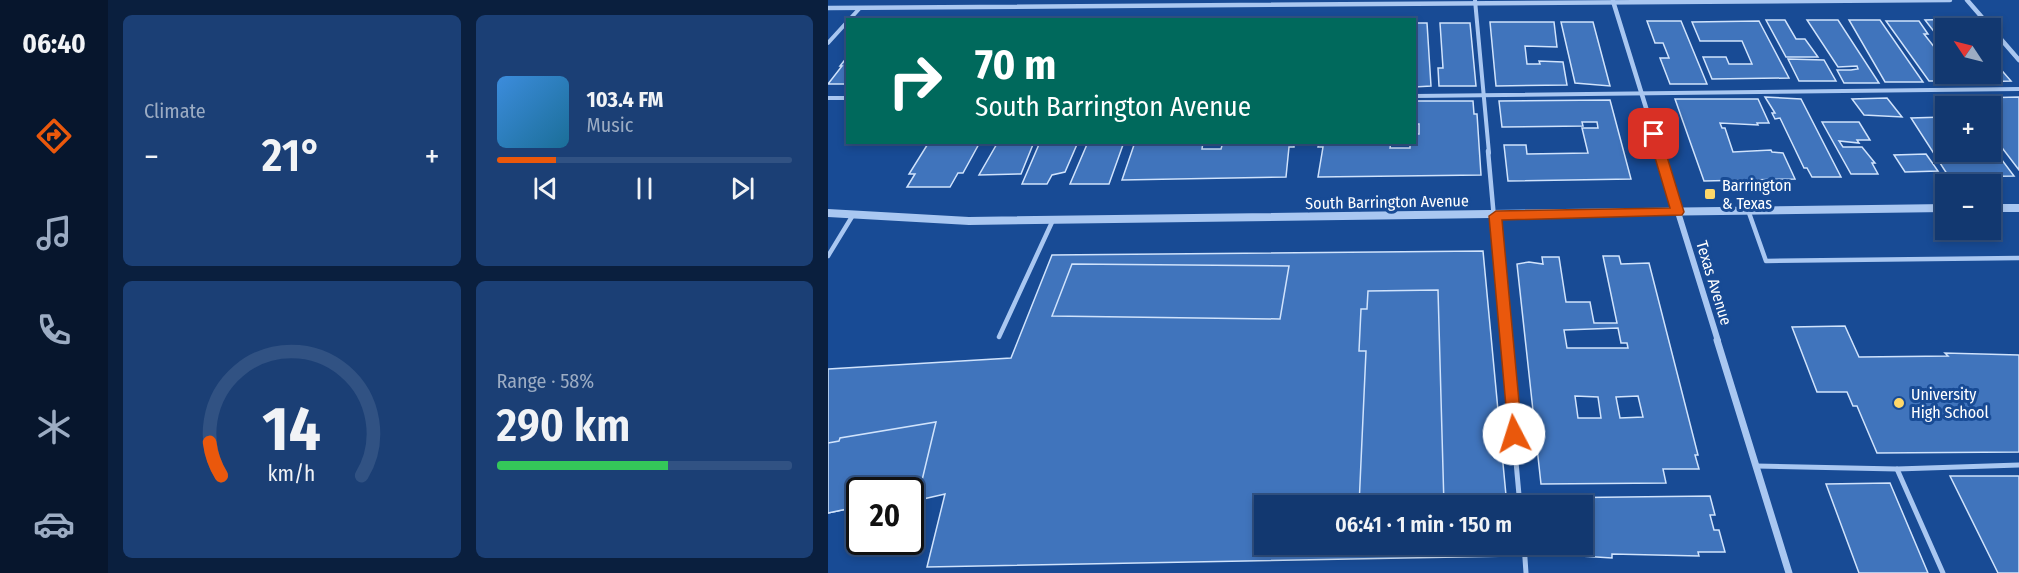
<!DOCTYPE html>
<html lang="en">
<head>
<meta charset="utf-8">
<style>
	:root { --surface:#123870; --page:#1b3f75; --text:#f1f3f6; --muted:#9cacc3; --line:#315283; --accent:#ea580c }
	body { margin:0; font-family:"Fira Sans Condensed",sans-serif; background:var(--page); color:var(--text); height:100vh; display:flex; flex-direction:column; font-size:22px; white-space:nowrap }
	* { box-sizing:border-box; margin:0 }
	p { font-size:20px; color:var(--muted) }
	.icon { flex:none; width:33px; height:33px; fill:none; stroke:currentColor; stroke-width:2; stroke-linecap:round; stroke-linejoin:round }
	.map { position:relative; flex:1; overflow:hidden }
	.sheet { display:flex; flex-direction:column; gap:15px; padding:15px; background:#0a1f3e; width:720px }
	.sheet>* { flex:none }
	.top-card { position:absolute; left:18px; top:18px; width:570px; height:126px; border-radius:0px; box-shadow:0 3px 9px #0003,0 0 0 2px var(--line); background:#00695c; color:#fff; overflow:hidden }
	.needle { width:39px; rotate:305deg }
	.controls { position:absolute; left:1107px; top:18px; display:grid; gap:12px }
	.controls a { display:grid; place-items:center; width:66px; height:66px; border-radius:0px; background:var(--surface); box-shadow:0 3px 9px #0003,0 0 0 2px var(--line); font-size:30px }
	.speed { position:absolute; left:18px; top:477px; display:flex; gap:12px; font-size:30px; font-weight:700; text-align:center }
	.speed>* { display:grid; place-content:center; width:78px; height:78px; border-radius:50%; background:var(--surface); box-shadow:0 3px 9px #0003,0 0 0 2px var(--line); line-height:1 }
	.speed .limit { border:3px solid #111; border-radius:9px; background:#fff; color:#111 }
	.pin { position:absolute; display:grid; place-items:center; width:51px; height:51px; color:#fff; margin:-26px; border-radius:12px; box-shadow:0 3px 9px #0006 }
	.me { position:absolute; width:66px; margin:-33px; rotate:355deg; stroke-linejoin:round; filter:drop-shadow(0 0 4px #0008) }
	.turn { display:flex; align-items:center; gap:21px; height:126px; padding:0 30px; font-size:27px }
	.turn .icon { width:78px; height:78px; stroke-width:2.5 }
	.turn b { display:block; font-size:42px; line-height:51px }
	.big { font-size:45px; font-weight:600; line-height:1.1 }
	.sheet .card { flex:1; display:flex; flex-direction:column; justify-content:center; gap:9px; min-width:0; padding:0 21px; border-radius:9px; background:var(--page) }
	.sheet .dial { align-items:center; gap:0 }
	.dial svg { height:156px; overflow:visible; fill:none; stroke:var(--line); stroke-width:7; stroke-linecap:round; text-anchor:middle }
	.dial text { fill:var(--text); stroke:none }
	.song { display:flex; align-items:center; gap:18px }
	.cover { width:72px; height:72px; border-radius:9px; background:linear-gradient(135deg,hsl(210 70% 55%),hsl(200 70% 35%)) }
	.played { height:6px; border-radius:3px; background:linear-gradient(90deg,var(--accent) 20%,var(--line) 20%) }
	.keys { display:flex; justify-content:space-around; direction:ltr }
	.heat { display:flex; justify-content:space-between; align-items:center; font-size:33px; direction:ltr }
	.charge { height:9px; border-radius:4px; background:linear-gradient(90deg,#34c759 58%,var(--line) 0) }
	.sheet .tiles { flex:1; display:grid; gap:15px; grid-template-columns:repeat(2,1fr) }
	.trip { position:absolute; left:426px; top:495px; width:339px; height:60px; border-radius:0px; background:var(--surface); box-shadow:0 3px 9px #0003,0 0 0 2px var(--line); font-weight:600; line-height:60px; text-align:center }
	main { display:flex; flex:1; min-height:0 }
	.tabs { display:flex; flex-direction:column; width:108px; justify-content:space-around; align-items:center; background:#07162d; color:var(--muted) }
	.tabs .icon { width:42px; height:42px }
	.tabs .current { color:var(--accent) }
	.tabs b { font-size:27px; color:var(--text) }
	.map>svg:first-child { display:block }
	.building { fill:#4074bc; stroke:#d0e3fc; stroke-width:1.5; fill-rule:evenodd }
	.lines { fill:none; stroke-linecap:round; stroke-linejoin:round }
	.service-far2 { stroke:#a9c7f1; stroke-width:4 }
	.service-far1 { stroke:#a9c7f1; stroke-width:4.5 }
	.service { stroke:#a9c7f1; stroke-width:5 }
	.minor-far2 { stroke:#a9c7f1; stroke-width:4.5 }
	.minor-far1 { stroke:#a9c7f1; stroke-width:6 }
	.minor { stroke:#a9c7f1; stroke-width:7 }
	.tertiary { fill:#a9c7f1; fill-rule:evenodd }
	.route { fill:#ea580c; stroke:#983908; stroke-width:1.5 }
	.poi-dot { fill:#ffd869; stroke:#184b95; stroke-width:2 }
	.labels { text-anchor:middle; dominant-baseline:central; stroke-width:6; stroke-linejoin:round; paint-order:stroke }
	.poi-label { font-size:16px; fill:#fff; stroke:#184b95; text-anchor:start }
	.street-label { font-size:16px; fill:#fff; stroke:#184b95 }
</style>
</head>
<body>
<main>
<nav class="tabs">
<b>06:40</b>
<svg class="icon current" aria-label="directions" viewBox="0 0 24 24"><path d="M12 3l9 9-9 9-9-9zM9 14v-3h6M13 9l2 2-2 2"/></svg>
<svg class="icon" aria-label="music" viewBox="0 0 24 24"><path d="M9 18V5l10-2v13"/><circle cx="6" cy="18" r="3"/><circle cx="16" cy="16" r="3"/></svg>
<svg class="icon" aria-label="phone" viewBox="0 0 24 24"><path d="M5 4h4l2 5-3 2q2 4 5 5l2-3 5 2v4C11 20 4 13 5 4z"/></svg>
<svg class="icon" aria-label="climate" viewBox="0 0 24 24"><path d="M12 3v18M4 7l16 10M4 17L20 7"/></svg>
<svg class="icon" aria-label="car" viewBox="0 0 24 24"><path d="M5 17H2v-5l4-1 3-4h7l3 4 3 1v5h-3M9 17h6M6 11h13"/><circle cx="7" cy="17" r="2"/><circle cx="17" cy="17" r="2"/></svg>
</nav>
<section class="sheet">
<div class="tiles">
<div class="card"><p>Climate</p>
<div class="heat"><a>−</a><b class="big">21°</b><a>+</a></div>
</div>
<div class="card">
<div class="song"><i class="cover"></i><div><b>103.4 FM</b><p>Music</p></div></div>
<div class="played"></div>
<div class="keys"><svg class="icon" aria-label="previous" viewBox="0 0 24 24"><path d="M18 5L8 12l10 7zM5 5v14"/></svg><svg class="icon" aria-label="pause" viewBox="0 0 24 24"><path d="M8 5v14M16 5v14"/></svg><svg class="icon" aria-label="next" viewBox="0 0 24 24"><path d="M6 5l10 7-10 7zM19 5v14"/></svg></div>
</div>
<div class="card dial"><svg viewBox="0 0 100 80">
<path d="M14 69A42 42 0 1 1 86 69"/>
<path d="M14 69A42 42 0 0 1 8 52" stroke="#ea580c"/>
<text x="50" y="56" font-size="32" font-weight="700">14</text>
<text x="50" y="72" font-size="11">km/h</text>
</svg></div>
<div class="card"><p>Range · 58%</p><b class="big">290 km</b><div class="charge"></div></div>
</div>
</section>
<div class="map">
<svg width="1191" height="573" viewBox="0 0 1191 573">
	<rect width="100%" height="100%" fill="#184b95"/>
	<!-- building -->
	<g class="building">
		<polygon points="1131,19 1138,28 1118,28 1118,47 1097,20"/>
		<polygon points="938,20 957,20 968,39 977,39 990,57 958,57"/>
		<polygon points="979,20 1010,20 1051,83 1016,83 1009,70 1023,70 1030,69 1029,66 1010,67"/>
		<polygon points="1021,20 1052,20 1095,82 1057,82"/>
		<polygon points="819,21 853,21 879,84 842,84 832,58 841,58 835,43 827,43"/>
		<polygon points="931,21 961,78 884,79 875,57 898,57 901,64 924,64 914,41 872,41 864,22"/>
		<polygon points="1058,21 1091,21 1100,34 1096,34 1118,62 1118,74 1131,74 1136,81 1101,81"/>
		<polygon points="662,22 726,22 729,47 697,46 699,64 712,64 711,61 735,62 739,85 668,86"/>
		<polygon points="733,22 765,22 782,86 747,83"/>
		<polygon points="586,23 599,23 603,86 586,87"/>
		<polygon points="612,23 642,23 648,86 611,86 610,68 615,68"/>
		<polygon points="20,56 20,84 0,84 14,66 12,66"/>
		<polygon points="1162,57 1183,81 1145,82 1139,74 1162,74"/>
		<polygon points="960,59 996,60 1008,81 971,81"/>
		<polygon points="1141,95 1149,95 1151,98 1191,97 1191,170 1162,132 1162,106 1130,105 1139,105 1133,97"/>
		<polygon points="937,97 973,99 1013,177 984,177 979,168 976,168 952,118 947,119 944,113 947,113"/>
		<polygon points="1059,98 1074,117 1036,115 1024,99"/>
		<polygon points="847,99 930,99 941,123 929,123 930,125 892,123 894,128 897,128 905,152 943,150 944,152 955,153 967,179 876,181"/>
		<polygon points="782,100 803,179 680,181 676,145 698,145 699,154 760,153 754,128 770,128 769,122 754,122 755,126 674,127 671,101"/>
		<polygon points="586,101 645,101 646,114 649,114 653,175 490,177 495,147 490,147 491,142 563,142 562,148 582,148 582,142 586,142 586,134 591,134 591,124 586,124"/>
		<polygon points="1116,117 1118,152 1124,152 1130,160 1137,160 1136,158 1154,160 1148,152 1162,152 1162,144 1186,176 1121,177 1083,118"/>
		<polygon points="994,122 1031,122 1042,140 1029,140 1031,143 1011,141 1015,147 1034,147 1047,163 1044,163 1050,174 1023,174"/>
		<polygon points="101,142 152,142 135,173 130,173 122,187 79,187 87,174 81,174"/>
		<polygon points="170,142 206,142 193,174 151,175"/>
		<polygon points="212,142 250,142 237,172 224,175 219,184 194,184"/>
		<polygon points="260,142 296,142 281,184 242,184"/>
		<polygon points="307,142 375,142 374,149 393,149 395,142 466,142 466,147 461,147 458,177 294,180"/>
		<polygon points="1098,154 1110,171 1077,172 1066,155"/>
		<polygon points="655,251 679,506 436,506 436,544 683,544 684,556 99,567 117,494 82,502 82,490 32,490 32,513 18,516 19,509 0,513 0,369 183,358 224,255"/>
		<path d="M775,256H791L793,264L821,263L870,455H867L871,469H835L838,483L713,484L689,264L701,262L715,264L714,257H731L738,302H762L766,323H789ZM790,328L793,343H799L800,348H739L736,330ZM747,396L770,397L773,418H750ZM810,396L815,417L792,418L788,397Z"/>
		<polygon points="244,264 461,266 452,319 224,316"/>
		<polygon points="610,290 616,506 531,506 538,351 531,351 533,309 539,309 540,291"/>
		<polygon points="1017,326 1031,357 1120,356 1117,353 1191,355 1191,452 1049,453 1029,406 1025,406 1019,392 989,392 964,327"/>
		<polygon points="108,422 89,501 82,502 82,490 32,490 32,513 18,516 19,509 0,513 0,443 11,441 12,438"/>
		<polygon points="1122,476 1191,476 1191,573 1170,573"/>
		<polygon points="1062,483 1100,573 1031,573 998,484"/>
		<polygon points="882,496 887,515 882,515 886,530 891,530 897,552 870,552 871,556 784,554 784,558 720,554 719,544 754,544 754,506 714,506 713,498"/>
	</g>
	<g class="lines">
		<!-- service-far2 -->
		<g class="service-far2">
			<polyline points="647,0 661,153"/>
			<polyline points="21,20 31,9"/>
			<polyline points="0,43 20,21"/>
			<polyline points="586,96 1191,89"/>
			<polyline points="0,98 20,98"/>
		</g>
		<!-- service-far1 -->
		<g class="service-far1">
			<polyline points="660,151 677,341"/>
			<polyline points="920,210 938,261 1191,258"/>
			<polyline points="0,256 25,215"/>
			<polyline points="171,337 225,220"/>
		</g>
		<!-- service -->
		<g class="service">
			<polyline points="677,340 692,506"/>
			<polyline points="928,466 1069,469 1191,465"/>
			<polyline points="1069,469 1115,573"/>
			<polyline points="696,544 698,573"/>
		</g>
		<!-- minor-far2 -->
		<g class="minor-far2">
			<polyline points="1139,0 1191,60"/>
			<polyline points="785,1 832,153"/>
			<polyline points="0,8 1122,0"/>
		</g>
		<!-- minor-far1 -->
		<polyline class="minor-far1" points="831,151 890,341"/>
		<!-- minor -->
		<polyline class="minor" points="889,340 961,573"/>
		<!-- tertiary -->
		<g class="tertiary">
			<polygon points="1118,204 1118,212 141,225 0,217 0,209 141,217"/>
			<rect x="1162" y="204" width="29" height="8"/>
		</g>
	</g>
	<!-- route -->
	<polygon class="route" points="826,130 832,134 856,212 854,215 674,220 694,434 692,440 686,442 681,440 661,216 668,211 842,208 820,134"/>
	<!-- markers -->
	<g class="poi-dot">
		<rect x="876" y="188" width="12" height="12" rx="3"/>
		<circle cx="1071" cy="403" r="6"/>
	</g>
	<g class="labels">
		<!-- poi labels -->
		<g class="poi-label">
			<text x="894" y="185">Barrington<tspan x="894" dy="18">&amp; Texas</tspan></text>
			<text x="1083" y="394">University<tspan x="1083" dy="18">High School</tspan></text>
		</g>
		<!-- street labels -->
		<g class="street-label">
			<text transform="translate(559 202) rotate(-1)">South Barrington Avenue</text>
			<text transform="translate(886 283) rotate(73)">Texas Avenue</text>
		</g>
	</g>
</svg>
<div class="controls">
<a><svg class="needle" viewBox="-14 -14 28 28"><path d="M0-13l5 13h-10z" fill="#e53935"/><path d="M0 13l5-13h-10z" fill="#9cacc3"/></svg></a>
<a>+</a>
<a>−</a>
</div>
<div class="speed"><div class="limit">20</div></div>
<div class="pin" style="left:826px;top:134px;background:#d93025"><svg class="icon" aria-label="arrive" viewBox="0 0 24 24"><path d="M6 21V4h12l-3 4 3 4H6"/></svg></div>
<svg class="me" style="left:686px;top:434px" viewBox="-20 -20 40 40"><circle r="19" fill="#fff"/><path d="M0-13L10 11 0 6-10 11z" fill="#ea580c"/></svg>
<div class="trip">06:41 · 1 min · 150 m</div>
<div class="top-card">
<div class="turn"><svg class="icon" aria-label="right" viewBox="0 0 24 24"><path d="M7 20v-9h11M14 6l5 5-5 5"/></svg><div><b>70 m</b>South Barrington Avenue</div></div>
</div>
</div>
</main>
</body>
</html>
